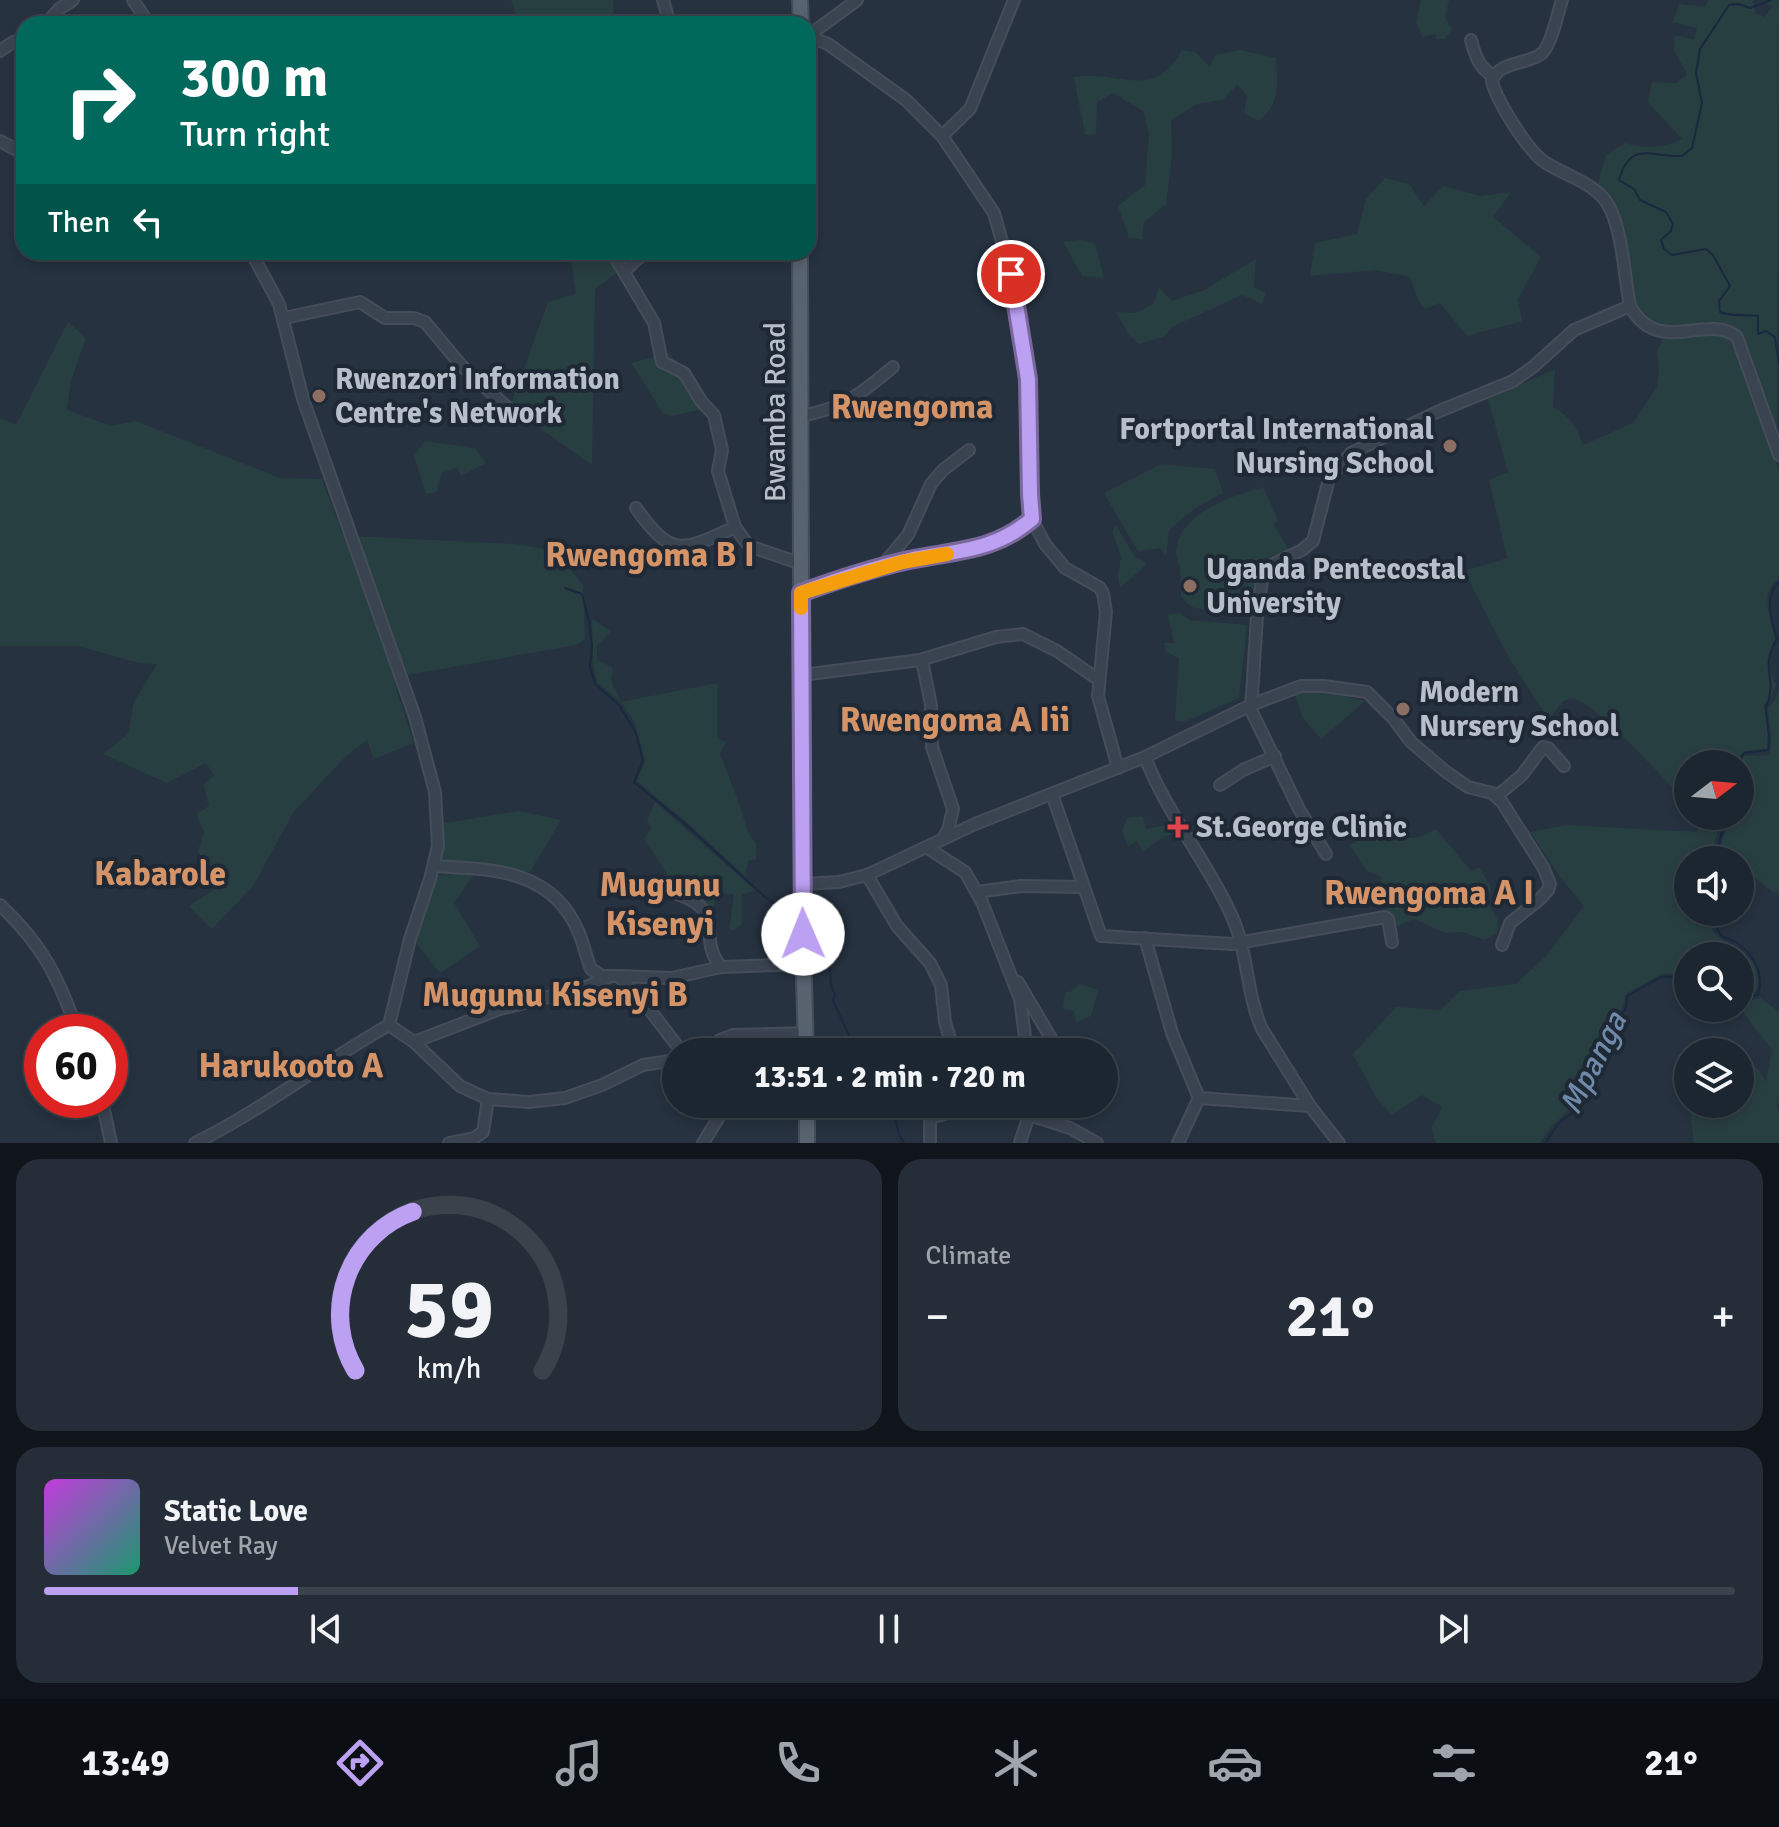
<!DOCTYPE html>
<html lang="en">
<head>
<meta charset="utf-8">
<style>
	:root { --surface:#1c2630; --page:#252e38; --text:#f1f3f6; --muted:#a0a5ab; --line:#3a434c; --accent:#bca0f2 }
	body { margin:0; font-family:Signika,sans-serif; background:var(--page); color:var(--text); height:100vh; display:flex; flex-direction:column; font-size:30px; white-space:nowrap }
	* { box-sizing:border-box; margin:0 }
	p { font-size:26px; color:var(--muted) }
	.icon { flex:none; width:44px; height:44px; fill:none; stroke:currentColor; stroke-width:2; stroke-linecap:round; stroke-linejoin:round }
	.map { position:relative; height:1143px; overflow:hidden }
	.side { display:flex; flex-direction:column; gap:16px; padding:16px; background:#0f151a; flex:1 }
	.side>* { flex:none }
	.top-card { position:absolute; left:16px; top:16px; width:800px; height:244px; border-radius:24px; box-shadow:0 4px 12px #0003,0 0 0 2px var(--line); background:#00695c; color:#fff; overflow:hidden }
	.needle { width:52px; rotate:74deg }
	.tools { position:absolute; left:1674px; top:750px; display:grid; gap:16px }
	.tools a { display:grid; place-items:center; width:80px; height:80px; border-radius:50%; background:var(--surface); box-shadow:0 4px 12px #0003,0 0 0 2px var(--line); font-size:40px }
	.speed { position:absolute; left:24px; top:1014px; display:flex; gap:16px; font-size:40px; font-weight:700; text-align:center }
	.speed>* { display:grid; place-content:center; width:104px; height:104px; border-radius:50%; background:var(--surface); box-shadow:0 4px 12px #0003,0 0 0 2px var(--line); line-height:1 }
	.speed .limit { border:12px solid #d22; background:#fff; color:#111 }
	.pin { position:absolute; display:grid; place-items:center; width:68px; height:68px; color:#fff; margin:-34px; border:4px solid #fff; border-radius:50%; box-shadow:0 2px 8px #0007 }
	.me { position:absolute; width:88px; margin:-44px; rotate:359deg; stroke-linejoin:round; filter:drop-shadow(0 0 6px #0008) }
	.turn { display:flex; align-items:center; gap:28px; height:168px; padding:0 32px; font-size:36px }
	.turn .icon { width:104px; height:104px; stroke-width:2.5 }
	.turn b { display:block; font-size:56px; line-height:68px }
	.then { display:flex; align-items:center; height:76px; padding:0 32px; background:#0003; gap:16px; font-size:30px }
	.big { font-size:60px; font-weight:800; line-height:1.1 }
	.side .widget { flex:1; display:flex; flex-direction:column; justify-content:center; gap:12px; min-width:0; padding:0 28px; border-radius:24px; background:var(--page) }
	.side .dial { align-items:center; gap:0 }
	.dial svg { height:208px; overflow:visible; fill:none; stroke:var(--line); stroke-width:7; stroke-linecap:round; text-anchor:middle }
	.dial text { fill:var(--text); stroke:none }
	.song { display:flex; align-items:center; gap:24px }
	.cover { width:96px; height:96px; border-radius:12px; background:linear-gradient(135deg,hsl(290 70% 55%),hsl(160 70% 35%)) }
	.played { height:8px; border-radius:4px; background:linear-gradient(90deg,var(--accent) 15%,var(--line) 15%) }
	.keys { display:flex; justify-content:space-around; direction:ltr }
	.heat { display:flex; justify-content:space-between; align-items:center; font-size:44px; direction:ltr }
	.side .tiles { flex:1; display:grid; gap:16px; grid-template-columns:1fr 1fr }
	.widget:last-child { grid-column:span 2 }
	.trip { position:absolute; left:662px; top:1038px; width:456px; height:80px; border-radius:40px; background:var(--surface); box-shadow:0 4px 12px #0003,0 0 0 2px var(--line); font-weight:800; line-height:80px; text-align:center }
	.menu { display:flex; height:128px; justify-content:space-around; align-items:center; background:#0b0f13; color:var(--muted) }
	.menu .icon { width:56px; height:56px }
	.menu .active { color:var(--accent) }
	.menu b { font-size:36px; color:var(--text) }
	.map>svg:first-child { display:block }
	.green { fill:#283f41 }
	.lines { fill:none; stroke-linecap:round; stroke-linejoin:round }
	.stream { stroke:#19293f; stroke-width:2 }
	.minor-casing { stroke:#444d59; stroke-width:14 }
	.major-casing { stroke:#444d59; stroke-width:18 }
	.minor { stroke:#3a4450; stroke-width:10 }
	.major { stroke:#586370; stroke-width:14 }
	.route-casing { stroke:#7a689d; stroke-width:20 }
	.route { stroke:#bca0f2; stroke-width:14 }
	.slow { stroke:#f59e0b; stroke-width:14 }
	.education-dot { fill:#8d6e63; stroke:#1f2935; stroke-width:3 }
	.health-dot { fill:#e0444e; stroke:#1f2935; stroke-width:3 }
	.labels { text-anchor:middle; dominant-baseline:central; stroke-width:8; stroke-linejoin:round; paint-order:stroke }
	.poi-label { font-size:30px; font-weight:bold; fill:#b7bfcb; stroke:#1f2935; text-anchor:start }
	.street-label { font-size:30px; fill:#b7bfcb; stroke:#1f2935 }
	.water-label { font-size:32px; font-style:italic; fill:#708aa9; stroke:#1f2935 }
	.quarter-label { font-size:34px; font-weight:bold; fill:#d59368; stroke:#1f2935 }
</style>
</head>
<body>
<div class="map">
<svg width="1779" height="1143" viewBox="0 0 1779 1143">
	<rect width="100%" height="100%" fill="#263240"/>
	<!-- green -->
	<g class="green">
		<polygon points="511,0 613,0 614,24 519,24"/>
		<polygon points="1421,0 1449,0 1445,18 1452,29 1445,39 1437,39 1435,34 1422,37 1416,22"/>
		<path d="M1708,0H1753L1756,14L1765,17L1773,6L1761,1L1779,0L1777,427L1771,424L1742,335L1726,325L1709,322L1676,328L1656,324L1635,308L1621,231L1597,187L1606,155L1625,143C1644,149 1665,148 1682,139L1648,102L1652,82L1677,83L1687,74L1674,50L1675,35L1694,40L1697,28L1673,22L1679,4L1706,7Z"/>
		<path d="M1182,50L1195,52L1210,67L1215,55L1240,50L1276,58C1277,82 1281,106 1258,121L1244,113L1247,97L1238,84L1222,100L1197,104L1171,120L1172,156L1166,204L1144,222L1142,239L1129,238L1118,206L1145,185L1149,135L1143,111L1113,93L1097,102L1096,134L1085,135L1074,77C1119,69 1153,103 1182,50Z"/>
		<polygon points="1385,178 1409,184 1424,206 1443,186 1481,196 1511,192 1493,217 1541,257 1518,299 1522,321 1467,336 1440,303 1425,309 1418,300 1410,277 1376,270 1310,276 1315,243 1357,234 1366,199"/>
		<polygon points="1081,240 1095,244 1104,278 1082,276 1063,242"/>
		<polygon points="570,252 614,252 622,269 595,289 592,465 510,407 548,302 576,294"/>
		<polygon points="1256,259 1254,287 1266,293 1262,304 1242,295 1172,327 1163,337 1139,344 1129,335 1116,312 1136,313 1154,303 1159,287 1172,301 1204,290"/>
		<polygon points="68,322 86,338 71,381 67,410 111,426 136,421 280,478 322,479 342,533 346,534 397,680 394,682 414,743 374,759 367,740 346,756 293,813 253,886 212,929 189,906 216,888 198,851 204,832 196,814 209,806 204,785 214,775 206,763 167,783 103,754 128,734 134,702 157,664 140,663 78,646 0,646 0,418 16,425"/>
		<path d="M1716,333L1729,337L1735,345L1779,470V579C1758,590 1771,621 1775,639C1766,656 1768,668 1776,685L1772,695L1764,705L1769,737L1767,749L1744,751L1734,764H1688V804C1671,786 1594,702 1575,699C1571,698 1567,700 1563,701L1549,719L1509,658L1464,571L1507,558L1489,480L1508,472L1488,399L1555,369L1553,407C1567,415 1579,427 1582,444H1586L1634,422L1657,386L1659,370L1657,351L1663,338Z"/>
		<polygon points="668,353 677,362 689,388 704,409 671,416 663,413 631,363"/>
		<polygon points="425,441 475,448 486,463 461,476 458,467 442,473 436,492 426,494 414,456"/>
		<polygon points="1161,464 1215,469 1223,493 1194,509 1169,530 1166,556 1161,548 1138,551 1104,493"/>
		<path d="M1263,487L1278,520L1274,525L1289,550C1281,555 1267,555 1260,562C1250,572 1260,589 1252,599C1242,613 1211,612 1196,608C1189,607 1185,601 1181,596C1181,588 1181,579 1180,571C1180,564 1176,559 1176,552C1178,513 1232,496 1263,487Z"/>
		<polygon points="1116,526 1135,557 1144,561 1146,565 1120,588 1118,575 1121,558 1112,530"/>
		<polygon points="352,536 515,544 556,551 583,585 585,639 576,645 402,676"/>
		<polygon points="1179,613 1190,620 1247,625 1239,698 1184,722 1175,721 1179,658 1165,651 1164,643 1174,643 1168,614"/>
		<polygon points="592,619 611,631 597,646 597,660 613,668 611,681 621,702 717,683 717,738 726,742 720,754 740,806 748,833 756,843 756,859 748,861 745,876 690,825 637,781 645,761 635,723 621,702 598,683 593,665"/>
		<polygon points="1316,689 1365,701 1321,739 1303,718 1295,695"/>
		<path d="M1779,690V893L1773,892L1740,866V860H1733L1719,850L1730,816H1740V764L1744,756L1769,755C1774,738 1769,726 1768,708L1776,699Z"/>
		<polygon points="655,802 755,890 742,895 742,923 735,930 729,930 734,894 715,893 713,928 708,921 682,897 644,839 651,829 647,821"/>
		<polygon points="519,811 561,820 530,872 477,863 446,864 442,862 441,824"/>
		<polygon points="1143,816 1146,829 1162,826 1166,823 1171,834 1157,841 1143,852 1137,841 1128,846 1122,831 1127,818"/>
		<path d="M1699,816H1723L1714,844V860H1688V912H1710C1701,951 1771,942 1756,992L1740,995V956H1688V973L1661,974L1626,994L1623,1007L1578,1087L1574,1105L1551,1127L1540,1143H1436L1431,1128L1443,1107L1422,1095L1392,1115L1376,1098L1353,1054L1396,1007L1440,1010L1460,991L1516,984L1547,955L1584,906L1560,877L1530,832L1567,825L1697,832Z"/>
		<path d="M1388,818L1390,823L1385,828C1403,841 1417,841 1436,829L1471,871L1479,867L1491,887L1488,902L1497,919L1498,932L1485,940L1463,932L1445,933L1414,919L1392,929L1385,899L1388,890L1380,883L1381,877L1366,870L1350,845L1359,840V832L1368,820L1380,823Z"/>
		<polygon points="476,872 454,903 480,946 440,973 414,940 429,892 439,875"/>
		<polygon points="1079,984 1098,990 1091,1016 1076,1022 1074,1011 1063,1009 1065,992 1070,992"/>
		<polygon points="1760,998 1779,1012 1779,1103 1776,1104 1779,1111 1779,1143 1694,1143 1690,1110 1702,1104 1740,1104 1740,1067 1746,1062 1759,1070 1766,1082 1772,1050 1740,1008 1740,1003"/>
	</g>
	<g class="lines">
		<!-- stream -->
		<g class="stream">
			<path d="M1771,0L1750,8L1738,4L1729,5L1700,49L1696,73L1702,103L1692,148L1682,156C1650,157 1631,140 1619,180L1634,189L1640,200L1666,212L1673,224L1671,231L1661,240L1664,249L1672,255L1706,249L1713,255L1730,286L1719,301L1720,312C1732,317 1745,314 1758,316V334L1766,331L1775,337L1779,364"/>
			<polyline points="565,588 582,594 589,621 592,646 590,667 595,684 619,705 636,733 643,761 634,782 684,823 765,897 790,914"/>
			<polyline points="808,633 809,671"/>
			<polyline points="809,677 813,878"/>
			<path d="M1736,764L1744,753L1768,750C1771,735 1766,722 1766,707C1779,676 1758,671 1777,639C1772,621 1763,596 1779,582"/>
			<polyline points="1715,860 1726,816"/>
			<path d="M813,889L811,915L819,926C819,934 816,938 815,945C814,957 824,960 829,968C833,977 827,981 835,994L833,1001L857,1052"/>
			<path d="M1716,912C1715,921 1715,929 1722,936C1725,939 1730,939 1734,941C1753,953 1765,973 1758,995L1740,998"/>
			<polyline points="892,1104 899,1135 904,1143"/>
			<polyline points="1545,1143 1559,1123 1577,1109 1584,1083 1596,1066 1626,1007 1627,996 1661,977 1688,976"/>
		</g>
		<!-- minor casing -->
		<g class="minor-casing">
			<g id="minor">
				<polyline points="133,0 149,24"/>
				<polyline points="663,0 670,24"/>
				<path d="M1562,0C1558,12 1551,47 1541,54C1526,65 1499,61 1492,81C1496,100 1529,153 1546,163C1565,175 1594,183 1607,203C1623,229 1624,277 1630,306"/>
				<polyline points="46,24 59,9 73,0"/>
				<polyline points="808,36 828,44 906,100 942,136 994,213 1011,274 1028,379 1030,494 1032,519 1045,544 1065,568 1099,587 1103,593 1106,612 1098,696 1118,768"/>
				<polyline points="808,36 857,0"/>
				<path d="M1471,40C1475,55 1479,68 1493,76"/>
				<polyline points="0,51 13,42 24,39"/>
				<polyline points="942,136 970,109 1014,0"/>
				<polyline points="0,141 24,154"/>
				<polyline points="612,252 654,323 662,362 684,373 701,401 714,415 722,450 718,471 735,527 749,546 802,564"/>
				<polyline points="624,272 637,259 649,252"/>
				<polyline points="284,318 360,302 385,318 414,318 425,322 461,365 509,409"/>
				<path d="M800,416C842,409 861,394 893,367"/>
				<path d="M636,508C672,559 683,551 735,527"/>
				<polyline points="882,566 908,535 931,484 943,470 969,450"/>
				<polyline points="801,593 902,562 993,544 1009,537 1032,519"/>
				<polyline points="922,660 931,705 932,747 953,809 948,830 943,839"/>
				<polyline points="802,675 920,660 996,637 1023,634 1057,651 1099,680"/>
				<path d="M1145,757C1166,812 1204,857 1229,910C1249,950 1245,991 1262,1029L1310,1106L1339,1143"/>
				<polyline points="1220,785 1243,770 1275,756"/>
				<polyline points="1052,794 1101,936 1232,944 1385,917 1388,919 1392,942"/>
				<polyline points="1497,796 1522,775 1543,747 1548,748 1564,766"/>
				<polyline points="926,847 965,872 982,902 1020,999 1027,1052"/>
				<path d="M1326,854L1299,809L1251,710L1257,616L1263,573L1267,567L1302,550L1313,541L1329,479L1351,453L1437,412L1513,381L1533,367L1574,330L1630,306C1659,358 1706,312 1737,337L1779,455"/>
				<path d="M434,866C492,869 553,869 579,933C584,945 586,957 591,969L602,976H619L649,1009L682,1052"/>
				<polyline points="867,875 897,926 930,963 941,985 945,1022 954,1052"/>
				<path d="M669,882L677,894C730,913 695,935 721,967"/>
				<polyline points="803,884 839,882 867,875 975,824 1145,757 1251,705 1301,686 1324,686 1367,692 1393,718 1411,742 1445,771 1468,787 1492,793 1502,802 1543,867 1550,884 1548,890 1540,899 1510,923 1502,945"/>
				<polyline points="977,892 1021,886 1083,887"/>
				<path d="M0,905C43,945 58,977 78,1032"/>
				<polyline points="1145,938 1172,1033 1199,1098"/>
				<polyline points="619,976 672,978 721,967 804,964"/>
				<polyline points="1018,982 1055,1045 1050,1052"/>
				<polyline points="389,1025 414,1042 460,1086 488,1099 529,1102 565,1098 602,1085 643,1065 676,1060"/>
				<polyline points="414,1042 500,1009 584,988 611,976"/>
				<polyline points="703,1052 720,1040 733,1035 806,1033"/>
				<polyline points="102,1100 111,1143"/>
				<polyline points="1029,1115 1070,1128 1097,1143"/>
				<path d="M195,1143C264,1109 323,1062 389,1025L410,939L430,879L438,846L435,792L415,717L303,399L279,304L251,252"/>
				<polyline points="449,1143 474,1138 483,1132 488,1099"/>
				<polyline points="703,1143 727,1104"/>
				<polyline points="930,1143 930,1118 962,1109 967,1104"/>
				<polyline points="1020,1143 1029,1115 1030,1104"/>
				<polyline points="1178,1143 1199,1098 1310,1106"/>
			</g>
		</g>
		<!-- major casing -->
		<g class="major-casing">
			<g id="major">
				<polyline points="800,0 801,24"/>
				<polyline points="800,252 802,904 806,1052"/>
				<polyline points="807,1104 807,1143"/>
			</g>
		</g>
		<!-- minor -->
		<use href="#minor" class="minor"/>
		<!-- major -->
		<use href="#major" class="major"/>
	</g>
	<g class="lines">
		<!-- route casing -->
		<g class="route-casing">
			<path id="route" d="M803,934L801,593C836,580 873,568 909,560C957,550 993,552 1032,519L1030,494L1028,379L1011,274"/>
		</g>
		<!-- route -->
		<use href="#route" class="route"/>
		<!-- slow -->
		<polyline class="slow" points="801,608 801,593 902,562 947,554"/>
	</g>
	<!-- markers -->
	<g class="education-dot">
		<circle cx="319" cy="396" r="8"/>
		<circle cx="1450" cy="446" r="8"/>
		<circle cx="1190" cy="586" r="8"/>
		<circle cx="1403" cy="709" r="8"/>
	</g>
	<path class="health-dot" d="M1174 815h8v8h8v8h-8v8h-8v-8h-8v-8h8z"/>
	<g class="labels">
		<!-- poi labels -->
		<g class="poi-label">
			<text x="335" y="379">Rwenzori Information<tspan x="335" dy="34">Centre's Network</tspan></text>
			<text x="1434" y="429" text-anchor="end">Fortportal International<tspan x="1434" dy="34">Nursing School</tspan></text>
			<text x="1206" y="569">Uganda Pentecostal<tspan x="1206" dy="34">University</tspan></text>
			<text x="1419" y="692">Modern<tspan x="1419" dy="34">Nursery School</tspan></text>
			<text x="1196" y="827">St.George Clinic</text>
		</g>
		<!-- street labels -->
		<g class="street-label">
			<text transform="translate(775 412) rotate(-90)">Bwamba Road</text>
		</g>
		<!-- water labels -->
		<g class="water-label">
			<text transform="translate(1593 1063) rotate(-63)">Mpanga</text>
		</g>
		<!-- quarter labels -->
		<g class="quarter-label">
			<text x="912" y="407">Rwengoma</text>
			<text x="650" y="555">Rwengoma B I</text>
			<text x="955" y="720">Rwengoma A Iii</text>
			<text x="160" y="874">Kabarole</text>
			<text x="660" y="885">Mugunu<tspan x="660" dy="39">Kisenyi</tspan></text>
			<text x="1429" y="893">Rwengoma A I</text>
			<text x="555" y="995">Mugunu Kisenyi B</text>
			<text x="291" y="1066">Harukooto A</text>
		</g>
	</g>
</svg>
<div class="tools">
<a><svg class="needle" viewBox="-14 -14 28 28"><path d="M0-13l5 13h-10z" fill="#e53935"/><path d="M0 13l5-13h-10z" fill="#a0a5ab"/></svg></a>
<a><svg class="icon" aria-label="sound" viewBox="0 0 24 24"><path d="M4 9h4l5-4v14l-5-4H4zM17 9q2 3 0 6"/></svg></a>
<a><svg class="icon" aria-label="search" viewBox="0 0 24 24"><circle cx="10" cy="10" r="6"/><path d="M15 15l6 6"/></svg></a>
<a><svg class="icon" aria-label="layers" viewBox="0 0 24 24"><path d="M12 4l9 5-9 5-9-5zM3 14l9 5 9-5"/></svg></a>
</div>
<div class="speed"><div class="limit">60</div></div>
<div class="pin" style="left:1011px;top:274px;background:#d93025"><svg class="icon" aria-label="arrive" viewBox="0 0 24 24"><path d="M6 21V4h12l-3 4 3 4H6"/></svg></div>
<svg class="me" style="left:803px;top:934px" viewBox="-20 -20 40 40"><circle r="19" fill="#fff"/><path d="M0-13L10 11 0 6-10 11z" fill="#bca0f2"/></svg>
<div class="trip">13:51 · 2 min · 720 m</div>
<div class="top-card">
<div class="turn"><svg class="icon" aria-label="right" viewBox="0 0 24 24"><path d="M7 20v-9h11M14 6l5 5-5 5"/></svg><div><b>300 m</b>Turn right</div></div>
<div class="then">Then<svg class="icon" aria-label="left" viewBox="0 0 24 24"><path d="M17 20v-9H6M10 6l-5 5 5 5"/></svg></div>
</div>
</div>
<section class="side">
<div class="tiles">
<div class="widget dial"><svg viewBox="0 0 100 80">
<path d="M14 69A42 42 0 1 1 86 69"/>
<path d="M14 69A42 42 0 0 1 36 8" stroke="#bca0f2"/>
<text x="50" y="56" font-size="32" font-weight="700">59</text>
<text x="50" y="72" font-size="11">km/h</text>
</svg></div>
<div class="widget"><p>Climate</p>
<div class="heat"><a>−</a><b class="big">21°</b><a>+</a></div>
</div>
<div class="widget">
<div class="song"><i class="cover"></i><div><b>Static Love</b><p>Velvet Ray</p></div></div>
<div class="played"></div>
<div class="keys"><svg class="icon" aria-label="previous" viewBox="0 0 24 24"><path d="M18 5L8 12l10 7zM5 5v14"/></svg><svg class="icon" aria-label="pause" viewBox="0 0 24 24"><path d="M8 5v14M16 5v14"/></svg><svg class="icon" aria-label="next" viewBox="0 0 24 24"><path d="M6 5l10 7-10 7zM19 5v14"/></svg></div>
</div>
</div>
</section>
<nav class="menu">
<b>13:49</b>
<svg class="icon active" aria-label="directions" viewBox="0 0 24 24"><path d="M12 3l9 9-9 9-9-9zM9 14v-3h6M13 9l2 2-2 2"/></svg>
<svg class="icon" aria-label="music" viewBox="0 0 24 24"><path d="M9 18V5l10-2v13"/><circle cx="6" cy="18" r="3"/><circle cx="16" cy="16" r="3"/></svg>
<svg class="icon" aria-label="phone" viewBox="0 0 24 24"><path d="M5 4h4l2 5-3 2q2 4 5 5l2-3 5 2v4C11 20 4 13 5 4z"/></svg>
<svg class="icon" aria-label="climate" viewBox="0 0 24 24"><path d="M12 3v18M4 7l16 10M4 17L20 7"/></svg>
<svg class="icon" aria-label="car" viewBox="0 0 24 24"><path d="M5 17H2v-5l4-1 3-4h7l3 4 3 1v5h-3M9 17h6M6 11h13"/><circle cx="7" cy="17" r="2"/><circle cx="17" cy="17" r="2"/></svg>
<svg class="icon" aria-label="filters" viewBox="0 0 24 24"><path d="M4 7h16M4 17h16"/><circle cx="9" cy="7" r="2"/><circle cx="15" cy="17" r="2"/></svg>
<b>21°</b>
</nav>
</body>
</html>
